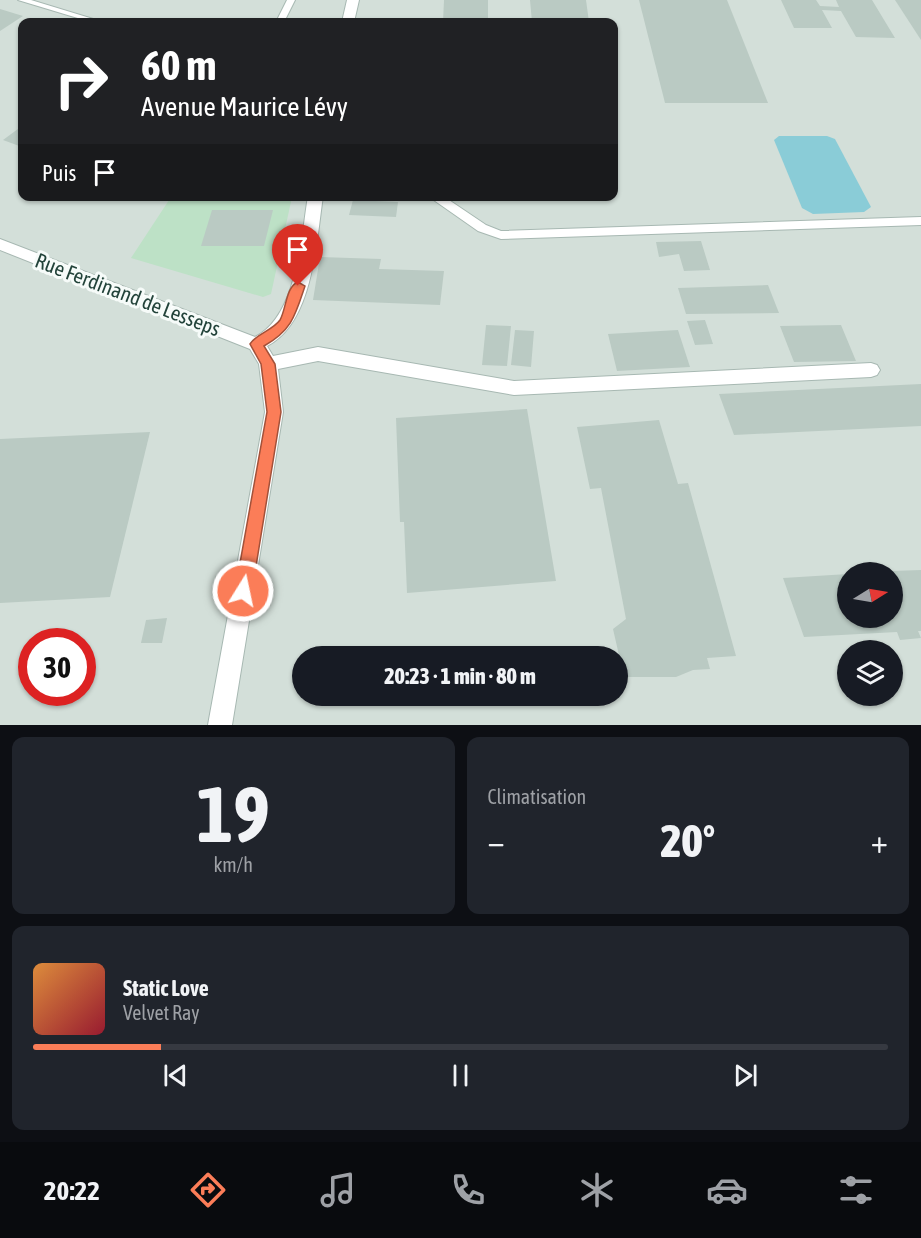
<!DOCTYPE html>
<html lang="fr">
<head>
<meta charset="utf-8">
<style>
	:root { --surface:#171b24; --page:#20242c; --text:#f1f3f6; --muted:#9ea1a6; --line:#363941; --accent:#fb7d58 }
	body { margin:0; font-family:"Asap Condensed",sans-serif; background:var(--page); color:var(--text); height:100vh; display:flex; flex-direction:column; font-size:22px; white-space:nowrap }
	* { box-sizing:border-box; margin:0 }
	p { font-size:20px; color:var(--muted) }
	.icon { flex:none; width:33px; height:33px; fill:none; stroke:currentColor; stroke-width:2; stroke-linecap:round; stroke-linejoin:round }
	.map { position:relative; height:725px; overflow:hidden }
	.panel { display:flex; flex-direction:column; gap:12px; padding:12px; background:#0d0f14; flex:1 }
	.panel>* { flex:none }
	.banner { position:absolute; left:18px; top:18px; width:600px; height:183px; border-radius:12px; box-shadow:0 2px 4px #0004; background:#202124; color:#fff; overflow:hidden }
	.needle { width:39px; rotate:79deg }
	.fabs { position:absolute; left:837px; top:562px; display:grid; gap:12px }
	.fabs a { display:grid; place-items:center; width:66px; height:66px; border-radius:50%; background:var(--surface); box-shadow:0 2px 4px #0004; font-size:30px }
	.speed { position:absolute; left:18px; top:628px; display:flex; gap:12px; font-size:30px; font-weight:700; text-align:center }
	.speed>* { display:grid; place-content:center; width:78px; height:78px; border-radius:50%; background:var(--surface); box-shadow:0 2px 4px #0004; line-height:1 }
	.speed .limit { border:9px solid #d22; background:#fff; color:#111 }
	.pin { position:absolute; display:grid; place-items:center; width:51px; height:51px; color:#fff; margin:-62px -26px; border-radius:50% 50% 50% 0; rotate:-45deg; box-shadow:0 0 6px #0007 }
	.pin .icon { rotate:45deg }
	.me { position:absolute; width:66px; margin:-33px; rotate:10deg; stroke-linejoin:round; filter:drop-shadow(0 0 4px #0008) }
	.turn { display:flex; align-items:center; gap:21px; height:126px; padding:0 24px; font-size:27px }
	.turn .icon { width:78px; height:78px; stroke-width:2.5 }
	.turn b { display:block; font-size:42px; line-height:51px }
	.then { display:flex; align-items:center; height:57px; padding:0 24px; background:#0003; gap:12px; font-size:22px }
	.big { font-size:45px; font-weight:800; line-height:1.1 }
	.panel .widget { flex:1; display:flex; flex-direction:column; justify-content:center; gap:9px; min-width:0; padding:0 21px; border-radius:12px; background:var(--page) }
	.panel .dial { align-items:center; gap:0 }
	.dial b { font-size:78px; line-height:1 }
	.song { display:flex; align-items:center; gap:18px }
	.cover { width:72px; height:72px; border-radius:9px; background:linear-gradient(135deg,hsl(30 70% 55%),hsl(350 70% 35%)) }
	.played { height:6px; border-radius:3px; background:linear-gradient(90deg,var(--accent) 15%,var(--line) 15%) }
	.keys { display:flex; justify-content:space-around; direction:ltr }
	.heat { display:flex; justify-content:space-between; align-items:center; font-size:33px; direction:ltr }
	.panel .tiles { flex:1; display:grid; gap:12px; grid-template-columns:1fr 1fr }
	.widget:last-child { grid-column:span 2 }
	.trip { position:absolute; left:292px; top:646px; width:336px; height:60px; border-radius:30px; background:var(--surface); box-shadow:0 2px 4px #0004; font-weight:800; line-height:60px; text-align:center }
	.menu { display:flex; height:96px; justify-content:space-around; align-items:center; background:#090b0e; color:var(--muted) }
	.menu .icon { width:42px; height:42px }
	.menu .on { color:var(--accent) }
	.menu b { font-size:27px; color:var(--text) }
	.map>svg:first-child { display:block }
	.built { fill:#d3dfd9; fill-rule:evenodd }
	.green { fill:#bde1c6 }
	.water { fill:#8accd7 }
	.building { fill:#bacac3 }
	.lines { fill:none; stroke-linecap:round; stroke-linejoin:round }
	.service-casing { stroke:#a7b8b2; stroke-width:2 }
	.minor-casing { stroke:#a7b8b2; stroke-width:2 }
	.service { fill:#fff; fill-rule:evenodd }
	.minor { fill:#fff; fill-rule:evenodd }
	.route { fill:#fb7d58; stroke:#a35139; stroke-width:1.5 }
	.labels { text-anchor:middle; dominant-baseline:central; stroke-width:6; stroke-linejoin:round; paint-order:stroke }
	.street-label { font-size:21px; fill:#22433a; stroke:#f6fbf9 }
</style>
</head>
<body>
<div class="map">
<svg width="921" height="725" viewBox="0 0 921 725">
	<rect width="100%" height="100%" fill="#e5efea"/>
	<!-- built -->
	<path class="built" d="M0,0H921V725H0ZM22,22H614V196H22ZM848,573H892V618H848ZM32,642H82V693H32ZM848,651H892V696H848ZM303,657H618V696H303Z"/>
	<!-- green -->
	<polygon class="green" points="171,197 292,197 271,294 263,297 131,258"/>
	<!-- water -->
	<polygon class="water" points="779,136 827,136 835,139 871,207 864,212 813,214 802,208 774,140"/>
	<!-- building -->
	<g class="building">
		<polygon points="444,0 488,0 488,22 443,22"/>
		<polygon points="530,0 586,0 589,22 532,22"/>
		<polygon points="639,0 727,0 768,103 665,103"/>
		<polygon points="781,0 816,0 820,6 839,7 836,0 872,0 895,38 856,37 841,11 822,10 832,28 794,28"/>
		<polygon points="895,0 921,0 921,40"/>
		<polygon points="0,9 23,16 0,31"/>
		<polygon points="22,126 22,147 3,140"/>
		<polygon points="353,200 398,202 396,217 349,215"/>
		<polygon points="212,210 273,210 264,246 201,246"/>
		<polygon points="701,241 710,270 684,271 679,254 659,257 656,242"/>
		<polygon points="320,257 381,259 379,269 444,271 440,305 313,300"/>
		<polygon points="768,285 779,313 686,314 678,288"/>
		<polygon points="705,320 713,344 695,345 687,321"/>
		<polygon points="486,325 511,326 507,366 482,365"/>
		<polygon points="841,325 856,361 794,362 780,326"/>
		<polygon points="515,330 534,331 531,367 511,365"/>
		<polygon points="678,330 690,367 617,371 608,334"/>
		<polygon points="921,384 921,426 734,435 719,394"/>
		<polygon points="527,409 556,581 407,593 404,522 400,522 396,418"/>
		<polygon points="659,420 678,484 688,483 736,656 707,658 710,669 693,670 676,677 624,677 613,629 626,619 601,488 590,489 577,427"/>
		<polygon points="150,432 110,597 0,603 0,439"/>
		<polygon points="921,570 921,631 918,631 921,638 900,640 897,632 804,637 783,578 848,574 848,618 892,618 892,571"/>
		<polygon points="167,618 162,643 141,643 146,620"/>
	</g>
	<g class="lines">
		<!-- service casing -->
		<g class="service-casing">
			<g id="service">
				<polygon points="18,0 31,0 103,22 91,22"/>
				<polygon points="287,0 295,0 284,22 276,22"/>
				<polygon points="428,196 443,196 486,225 501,231 921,217 921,225 501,239 478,231"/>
			</g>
		</g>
		<!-- minor casing -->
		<g class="minor-casing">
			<g id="minor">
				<polygon points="347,0 359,0 354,22 342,22"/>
				<path d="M308,196H323C316,243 313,323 267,346L273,356L318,347L514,381L871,363L877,365L880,370L877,375L871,377L514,395L318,361L278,369L283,412L232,725H208L265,412L259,364L250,349L0,250V239L255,337C297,316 301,239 308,196Z"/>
			</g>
		</g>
		<!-- service -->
		<use href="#service" class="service"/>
		<!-- minor -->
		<use href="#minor" class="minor"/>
	</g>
	<!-- route -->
	<path class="route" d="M298,282L305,286C295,316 292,330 264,346L275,364L281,412L252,591L249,596L243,599L237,596L235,591L267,412L261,364L250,344C257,333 272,331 280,320C286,310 286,286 298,282Z"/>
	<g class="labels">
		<!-- street labels -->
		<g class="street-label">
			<text transform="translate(128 294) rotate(21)">Rue Ferdinand de Lesseps</text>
		</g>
	</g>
</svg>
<div class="fabs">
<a><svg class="needle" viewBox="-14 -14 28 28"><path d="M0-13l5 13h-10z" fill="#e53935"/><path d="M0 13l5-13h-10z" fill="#9ea1a6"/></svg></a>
<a><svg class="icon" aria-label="layers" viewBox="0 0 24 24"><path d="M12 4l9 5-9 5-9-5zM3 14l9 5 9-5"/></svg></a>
</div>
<div class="speed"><div class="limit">30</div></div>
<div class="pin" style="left:298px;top:286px;background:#d93025"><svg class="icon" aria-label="arrive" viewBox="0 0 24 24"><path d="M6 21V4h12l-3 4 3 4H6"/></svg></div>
<svg class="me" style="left:243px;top:591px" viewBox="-20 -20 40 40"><circle r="17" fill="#fb7d58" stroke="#fff" stroke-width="3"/><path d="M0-11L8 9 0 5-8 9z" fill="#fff"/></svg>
<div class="trip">20:23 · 1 min · 80 m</div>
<div class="banner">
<div class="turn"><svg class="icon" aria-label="right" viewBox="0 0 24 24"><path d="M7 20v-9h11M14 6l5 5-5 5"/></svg><div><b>60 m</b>Avenue Maurice Lévy</div></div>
<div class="then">Puis<svg class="icon" aria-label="arrive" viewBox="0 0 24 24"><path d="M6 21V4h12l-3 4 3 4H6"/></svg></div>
</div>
</div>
<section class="panel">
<div class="tiles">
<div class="widget dial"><b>19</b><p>km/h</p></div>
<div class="widget"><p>Climatisation</p>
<div class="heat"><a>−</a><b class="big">20°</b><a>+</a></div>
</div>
<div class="widget">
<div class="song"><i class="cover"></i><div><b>Static Love</b><p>Velvet Ray</p></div></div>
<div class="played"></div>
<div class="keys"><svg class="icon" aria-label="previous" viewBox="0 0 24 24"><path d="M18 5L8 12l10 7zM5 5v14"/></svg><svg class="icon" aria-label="pause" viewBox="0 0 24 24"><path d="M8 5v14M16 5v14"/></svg><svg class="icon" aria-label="next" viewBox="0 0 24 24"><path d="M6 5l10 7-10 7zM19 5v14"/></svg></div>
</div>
</div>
</section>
<nav class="menu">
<b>20:22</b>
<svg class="icon on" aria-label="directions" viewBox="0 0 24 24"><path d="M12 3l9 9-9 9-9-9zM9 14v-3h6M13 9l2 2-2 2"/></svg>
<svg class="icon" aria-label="music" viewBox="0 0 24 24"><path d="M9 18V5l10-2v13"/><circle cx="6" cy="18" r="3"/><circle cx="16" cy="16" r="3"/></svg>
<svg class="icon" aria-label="phone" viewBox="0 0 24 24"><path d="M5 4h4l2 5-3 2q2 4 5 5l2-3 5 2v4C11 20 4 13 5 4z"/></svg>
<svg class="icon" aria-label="climate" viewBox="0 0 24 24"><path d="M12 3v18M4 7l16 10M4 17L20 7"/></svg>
<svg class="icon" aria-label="car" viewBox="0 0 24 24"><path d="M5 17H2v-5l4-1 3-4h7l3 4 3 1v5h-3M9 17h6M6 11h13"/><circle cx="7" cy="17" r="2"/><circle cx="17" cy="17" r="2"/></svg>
<svg class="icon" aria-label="filters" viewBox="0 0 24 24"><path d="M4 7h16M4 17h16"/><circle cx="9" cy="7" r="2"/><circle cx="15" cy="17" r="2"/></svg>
</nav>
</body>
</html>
